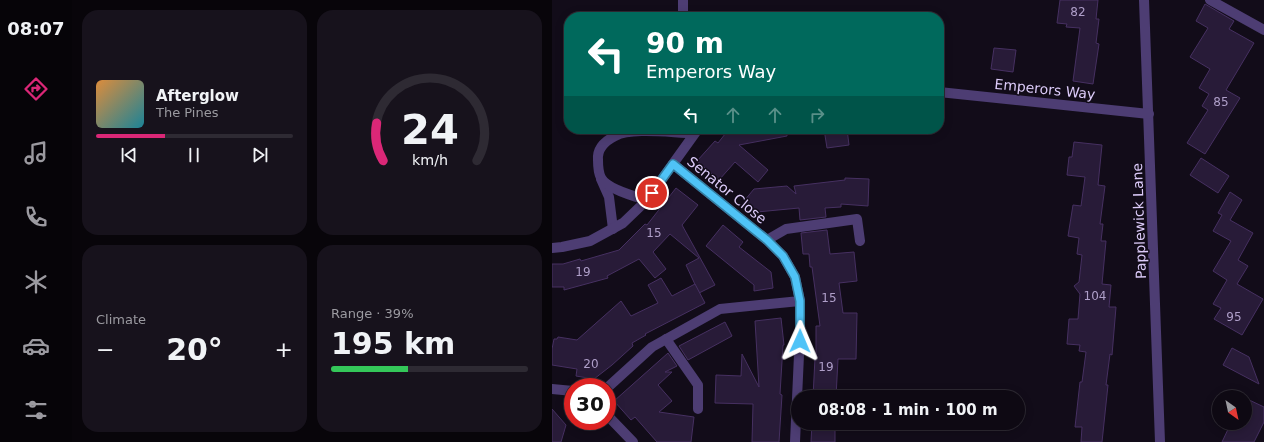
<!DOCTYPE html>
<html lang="en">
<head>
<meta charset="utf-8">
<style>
	:root { --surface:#0e0913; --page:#17121c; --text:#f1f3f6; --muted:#9b9aa0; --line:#2e2a33; --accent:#db2777 }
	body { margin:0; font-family:"DejaVu Sans",sans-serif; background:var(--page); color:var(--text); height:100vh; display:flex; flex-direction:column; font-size:15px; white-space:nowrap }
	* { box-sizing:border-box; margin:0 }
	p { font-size:13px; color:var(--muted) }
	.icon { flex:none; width:22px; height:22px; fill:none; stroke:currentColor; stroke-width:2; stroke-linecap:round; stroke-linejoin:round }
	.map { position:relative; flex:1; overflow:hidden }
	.side { display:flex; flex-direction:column; gap:10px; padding:10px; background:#08050a; width:480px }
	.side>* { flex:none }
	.guide { position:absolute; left:12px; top:12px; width:380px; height:122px; border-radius:16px; box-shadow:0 2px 10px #0003,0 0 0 1px var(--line); background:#00695c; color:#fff; overflow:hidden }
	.needle { width:26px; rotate:147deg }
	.tools { position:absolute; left:660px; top:390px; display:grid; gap:8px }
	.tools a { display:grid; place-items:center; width:40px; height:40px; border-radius:50%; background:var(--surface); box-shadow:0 2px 10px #0003,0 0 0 1px var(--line); font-size:20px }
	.speed { position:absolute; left:12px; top:378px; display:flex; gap:8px; font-size:20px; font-weight:700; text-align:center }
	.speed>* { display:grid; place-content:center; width:52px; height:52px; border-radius:50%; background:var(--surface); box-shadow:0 2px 10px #0003,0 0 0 1px var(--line); line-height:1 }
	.speed .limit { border:6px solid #d22; background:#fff; color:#111 }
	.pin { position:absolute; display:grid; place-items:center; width:34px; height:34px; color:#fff; margin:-17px; border:2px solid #fff; border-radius:50%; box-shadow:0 1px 4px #0007 }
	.me { position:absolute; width:44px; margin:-22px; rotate:1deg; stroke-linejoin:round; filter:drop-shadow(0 0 3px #0008) }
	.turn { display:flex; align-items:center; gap:14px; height:84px; padding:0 16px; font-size:18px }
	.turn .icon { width:52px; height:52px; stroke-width:2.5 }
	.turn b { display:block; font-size:28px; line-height:34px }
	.lanes { display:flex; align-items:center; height:38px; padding:0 16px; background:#0003; justify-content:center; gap:20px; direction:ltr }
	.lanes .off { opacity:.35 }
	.big { font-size:30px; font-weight:700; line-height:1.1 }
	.side .card { flex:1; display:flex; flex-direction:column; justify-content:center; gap:6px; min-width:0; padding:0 14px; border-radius:16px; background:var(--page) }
	.side .dial { align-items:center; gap:0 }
	.dial svg { height:104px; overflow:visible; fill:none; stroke:var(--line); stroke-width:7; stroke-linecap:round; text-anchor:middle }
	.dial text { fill:var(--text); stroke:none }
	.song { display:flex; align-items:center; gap:12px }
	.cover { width:48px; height:48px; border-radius:6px; background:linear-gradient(135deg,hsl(30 70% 55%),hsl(190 70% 35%)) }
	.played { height:4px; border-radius:2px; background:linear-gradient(90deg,var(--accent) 35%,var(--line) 35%) }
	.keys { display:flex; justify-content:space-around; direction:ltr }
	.heat { display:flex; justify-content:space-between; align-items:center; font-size:22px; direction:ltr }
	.charge { height:6px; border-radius:3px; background:linear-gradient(90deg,#34c759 39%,var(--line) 0) }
	.side .tiles { flex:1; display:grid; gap:10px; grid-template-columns:repeat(2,1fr) }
	.trip { position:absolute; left:239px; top:390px; width:234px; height:40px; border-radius:20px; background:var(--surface); box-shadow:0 2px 10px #0003,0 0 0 1px var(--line); font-weight:700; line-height:40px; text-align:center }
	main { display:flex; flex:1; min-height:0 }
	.menu { display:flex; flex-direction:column; width:72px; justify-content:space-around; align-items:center; background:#060408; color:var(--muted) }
	.menu .icon { width:28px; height:28px }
	.menu .current { color:var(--accent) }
	.menu b { font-size:18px; color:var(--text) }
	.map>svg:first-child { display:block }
	.building { fill:#281b38; stroke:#463061 }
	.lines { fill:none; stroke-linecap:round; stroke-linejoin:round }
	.minor { stroke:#4d3d73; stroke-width:10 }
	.route-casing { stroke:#337fa1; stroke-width:10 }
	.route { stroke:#4fc3f7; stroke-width:7 }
	.labels { text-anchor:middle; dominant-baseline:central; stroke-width:3; stroke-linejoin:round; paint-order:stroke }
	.number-label { font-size:12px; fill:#af9fc9 }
	.street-label { font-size:14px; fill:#dccbf9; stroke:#120c19 }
</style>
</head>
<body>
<main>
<nav class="menu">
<b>08:07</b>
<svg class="icon current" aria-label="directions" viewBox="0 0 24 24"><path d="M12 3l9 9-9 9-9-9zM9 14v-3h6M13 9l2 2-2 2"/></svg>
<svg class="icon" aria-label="music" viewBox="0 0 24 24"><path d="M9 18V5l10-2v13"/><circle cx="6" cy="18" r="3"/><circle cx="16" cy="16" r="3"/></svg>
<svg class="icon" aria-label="phone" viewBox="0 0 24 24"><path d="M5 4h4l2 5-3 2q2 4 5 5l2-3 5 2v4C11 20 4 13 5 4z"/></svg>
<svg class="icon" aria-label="climate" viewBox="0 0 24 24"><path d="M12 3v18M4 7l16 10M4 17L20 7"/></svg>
<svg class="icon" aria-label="car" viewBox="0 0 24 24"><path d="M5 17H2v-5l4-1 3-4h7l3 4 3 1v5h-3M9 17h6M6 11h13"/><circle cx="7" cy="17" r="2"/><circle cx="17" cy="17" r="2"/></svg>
<svg class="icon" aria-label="filters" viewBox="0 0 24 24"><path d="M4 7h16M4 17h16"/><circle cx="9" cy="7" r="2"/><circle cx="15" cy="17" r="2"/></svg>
</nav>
<section class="side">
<div class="tiles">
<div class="card">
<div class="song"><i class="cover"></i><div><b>Afterglow</b><p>The Pines</p></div></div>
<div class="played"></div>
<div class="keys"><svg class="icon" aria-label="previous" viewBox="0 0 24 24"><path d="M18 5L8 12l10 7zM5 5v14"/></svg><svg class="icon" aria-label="pause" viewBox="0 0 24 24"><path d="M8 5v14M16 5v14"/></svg><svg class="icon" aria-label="next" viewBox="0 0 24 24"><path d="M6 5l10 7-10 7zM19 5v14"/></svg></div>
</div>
<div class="card dial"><svg viewBox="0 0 100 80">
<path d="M14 69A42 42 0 1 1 86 69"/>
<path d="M14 69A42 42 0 0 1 9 40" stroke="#db2777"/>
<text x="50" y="56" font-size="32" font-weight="700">24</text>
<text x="50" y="72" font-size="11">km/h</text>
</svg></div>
<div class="card"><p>Climate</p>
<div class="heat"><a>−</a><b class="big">20°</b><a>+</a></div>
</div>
<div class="card"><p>Range · 39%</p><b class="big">195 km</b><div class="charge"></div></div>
</div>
</section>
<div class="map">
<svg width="712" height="442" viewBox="0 0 712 442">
	<rect width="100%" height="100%" fill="#120c19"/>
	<!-- building -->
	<g class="building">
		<polygon points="508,0 546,0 544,19 547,19 544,43 547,44 541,84 521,81 528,28 514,27 515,24 505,23"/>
		<polygon points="653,4 682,21 677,29 702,43 674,90 688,98 653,154 635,143 656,110 650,106 657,94 647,88 658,69 638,57 656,28 644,21"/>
		<polygon points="442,48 464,50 461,72 439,69"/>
		<polygon points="177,129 235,129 235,136 187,145 216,170 206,182 183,162 167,180 145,161 163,141 166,143"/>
		<polygon points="272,129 295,129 297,145 275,148"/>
		<polygon points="522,142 550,145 546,185 553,186 548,224 551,224 549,241 554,241 550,284 559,285 557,307 564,307 560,355 558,354 554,385 556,385 550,442 529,442 530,427 523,427 528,382 530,382 534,352 527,351 528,345 515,344 517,319 526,319 528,294 522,286 527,282 530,255 525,254 527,238 516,236 521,205 529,206 533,177 515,175 517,157 520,157"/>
		<polygon points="649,158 677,176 666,193 638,175"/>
		<polygon points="293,178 317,179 316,206 289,204 289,207 273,208 274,217 248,220 247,208 205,212 192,201 202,189 235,186 244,194 242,186 293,180"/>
		<polygon points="124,188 146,205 130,225 163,285 147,293 134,265 147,258 118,234 101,252 114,269 103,278 87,259 55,276 56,278 12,290 12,287 0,287 0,264 11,264 28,259 29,261 67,250 93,224 95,225"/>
		<polygon points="678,192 690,200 678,220 701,233 686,260 696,266 685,284 711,299 690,335 662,319 669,308 661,304 675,280 661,271 679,241 661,231 670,215 666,213"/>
		<polygon points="171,225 191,242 187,247 219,272 221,288 202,291 202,285 154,246"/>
		<polygon points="275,230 278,254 302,252 305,281 287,283 291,313 305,313 304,359 286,359 284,397 261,397 263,358 264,358 264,326 268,326 260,267 258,267 257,254 251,254 249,233"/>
		<polygon points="109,278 120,296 143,284 153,303 93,334 94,335 80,343 81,346 60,365 42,379 24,376 25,369 0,365 0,349 2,339 5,339 6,337 25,340 69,301 79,316 106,303 96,285"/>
		<polygon points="229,318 232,345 231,345 228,394 230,395 227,442 200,442 201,404 163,403 164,375 189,376 190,354 207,387 203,321"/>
		<polygon points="173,322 180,336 136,360 127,346"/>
		<polygon points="680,348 697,357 707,384 671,365"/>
		<polygon points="116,353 125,366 113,372 120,372 106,385 120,401 107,412 142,417 139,442 105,442 83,417 79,420 62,401"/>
		<polygon points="693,398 712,407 712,422 702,442 670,442 679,423 693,423"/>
		<polygon points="0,409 14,425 9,442 0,442"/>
		<polygon points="260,423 283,423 283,442 259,442"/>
	</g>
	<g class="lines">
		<!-- minor -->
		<g class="minor">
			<polyline points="592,0 608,442"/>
			<polyline points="658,0 712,30"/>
			<polyline points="131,17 131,0"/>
			<polyline points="387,92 597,114"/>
			<polyline points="121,164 215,240 231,256 243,277 248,301 248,333 243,442"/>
			<polyline points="49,179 57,197 61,229"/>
			<path d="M95,200C84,197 55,189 49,178C46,172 46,166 46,160C45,149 53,141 63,136C80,127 121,133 142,133"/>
			<polyline points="215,240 234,229 305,219 308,241"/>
			<polyline points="0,248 10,247 38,241 71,223 95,200 146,129"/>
			<polyline points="114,339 146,385 146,409"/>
			<polyline points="55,388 100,347 168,309 248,301"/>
			<polyline points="0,389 21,391"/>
			<polyline points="55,415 81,442"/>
		</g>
	</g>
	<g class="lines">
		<!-- route casing -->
		<g class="route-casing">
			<polyline id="route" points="100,193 121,164 215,240 231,256 243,277 248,301 248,341"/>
		</g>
		<!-- route -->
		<use href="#route" class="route"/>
	</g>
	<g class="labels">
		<!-- number labels -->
		<g class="number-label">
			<text x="526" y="12">82</text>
			<text x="669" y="102">85</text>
			<text x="102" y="233">15</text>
			<text x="31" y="272">19</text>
			<text x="543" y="296">104</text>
			<text x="277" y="298">15</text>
			<text x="682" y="317">95</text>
			<text x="39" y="364">20</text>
			<text x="274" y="367">19</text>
		</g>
		<!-- street labels -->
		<g class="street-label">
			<text transform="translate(493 89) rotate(6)">Emperors Way</text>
			<text transform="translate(175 190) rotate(39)">Senator Close</text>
			<text transform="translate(587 221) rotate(-92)">Papplewick Lane</text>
		</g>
	</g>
</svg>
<div class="tools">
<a><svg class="needle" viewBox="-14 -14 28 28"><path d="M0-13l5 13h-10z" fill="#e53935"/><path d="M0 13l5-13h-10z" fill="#9b9aa0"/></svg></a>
</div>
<div class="speed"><div class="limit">30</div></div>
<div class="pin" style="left:100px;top:193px;background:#d93025"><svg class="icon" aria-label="arrive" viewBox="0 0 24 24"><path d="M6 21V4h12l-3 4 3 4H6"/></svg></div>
<svg class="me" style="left:248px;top:341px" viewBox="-20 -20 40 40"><path d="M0-17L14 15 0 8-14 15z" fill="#4fc3f7" stroke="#fff" stroke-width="4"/></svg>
<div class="trip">08:08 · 1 min · 100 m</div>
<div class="guide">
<div class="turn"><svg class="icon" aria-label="left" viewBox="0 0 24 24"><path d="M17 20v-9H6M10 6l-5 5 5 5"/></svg><div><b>90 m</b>Emperors Way</div></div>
<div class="lanes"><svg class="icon" aria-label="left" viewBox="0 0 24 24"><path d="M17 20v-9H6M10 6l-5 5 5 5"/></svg><svg class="icon off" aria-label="ahead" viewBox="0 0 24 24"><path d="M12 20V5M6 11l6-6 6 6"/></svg><svg class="icon off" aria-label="ahead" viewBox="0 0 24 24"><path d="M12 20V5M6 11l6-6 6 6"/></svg><svg class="icon off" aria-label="right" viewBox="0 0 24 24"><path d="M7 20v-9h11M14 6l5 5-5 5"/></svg></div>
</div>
</div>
</main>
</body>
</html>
